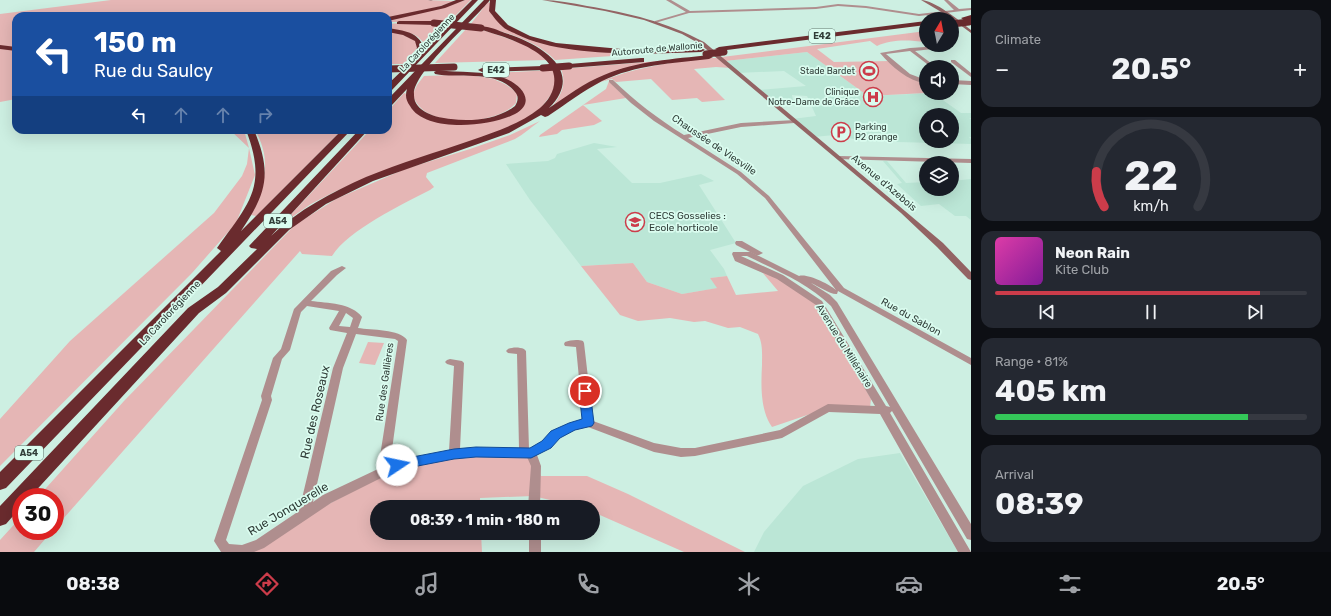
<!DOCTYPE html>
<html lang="en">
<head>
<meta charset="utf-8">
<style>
	:root { --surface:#171b24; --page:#242831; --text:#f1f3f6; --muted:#9ea1a6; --line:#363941; --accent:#cc3c4a }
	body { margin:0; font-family:Rubik,sans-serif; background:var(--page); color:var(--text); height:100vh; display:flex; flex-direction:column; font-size:15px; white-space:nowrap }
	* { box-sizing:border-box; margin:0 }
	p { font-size:13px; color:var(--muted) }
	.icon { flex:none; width:22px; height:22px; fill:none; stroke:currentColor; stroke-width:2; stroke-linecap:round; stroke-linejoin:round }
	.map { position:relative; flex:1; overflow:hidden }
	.sheet { display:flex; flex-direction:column; gap:10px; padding:10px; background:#0d0f14; width:360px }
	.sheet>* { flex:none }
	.banner { position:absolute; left:12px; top:12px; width:380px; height:122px; border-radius:12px; box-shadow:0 4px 16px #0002; background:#1a4fa0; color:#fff; overflow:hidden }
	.needle { width:26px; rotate:10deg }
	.tools { position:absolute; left:919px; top:12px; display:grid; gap:8px }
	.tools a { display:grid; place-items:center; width:40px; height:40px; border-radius:50%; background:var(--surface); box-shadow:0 4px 16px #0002; font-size:20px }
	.speed { position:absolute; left:12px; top:488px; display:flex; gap:8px; font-size:20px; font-weight:700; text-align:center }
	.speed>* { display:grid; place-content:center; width:52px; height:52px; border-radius:50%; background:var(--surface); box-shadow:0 4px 16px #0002; line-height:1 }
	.speed .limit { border:6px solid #d22; background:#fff; color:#111 }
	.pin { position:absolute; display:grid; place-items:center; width:34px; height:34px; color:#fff; margin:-17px; border:2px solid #fff; border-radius:50%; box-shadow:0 1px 4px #0007 }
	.me { position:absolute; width:44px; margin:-22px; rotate:79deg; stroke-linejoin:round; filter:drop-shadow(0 0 3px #0008) }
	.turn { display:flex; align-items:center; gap:14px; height:84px; padding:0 16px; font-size:18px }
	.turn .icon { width:52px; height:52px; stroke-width:2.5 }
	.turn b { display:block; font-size:28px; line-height:34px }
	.lanes { display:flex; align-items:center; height:38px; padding:0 16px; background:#0003; justify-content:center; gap:20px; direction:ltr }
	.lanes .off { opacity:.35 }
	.big { font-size:30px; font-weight:700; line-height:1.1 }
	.sheet .widget { flex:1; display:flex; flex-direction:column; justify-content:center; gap:6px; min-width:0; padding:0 14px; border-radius:12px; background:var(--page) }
	.sheet .dial { align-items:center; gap:0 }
	.dial svg { height:104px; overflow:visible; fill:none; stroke:var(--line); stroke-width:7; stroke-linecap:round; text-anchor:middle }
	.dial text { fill:var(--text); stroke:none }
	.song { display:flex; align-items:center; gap:12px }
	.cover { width:48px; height:48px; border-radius:6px; background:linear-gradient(135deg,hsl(320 70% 55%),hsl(290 70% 35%)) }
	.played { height:4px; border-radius:2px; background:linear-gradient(90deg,var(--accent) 85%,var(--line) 85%) }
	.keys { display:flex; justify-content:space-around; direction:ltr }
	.heat { display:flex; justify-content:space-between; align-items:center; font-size:22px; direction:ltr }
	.charge { height:6px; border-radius:3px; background:linear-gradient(90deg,#34c759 81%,var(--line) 0) }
	.trip { position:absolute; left:370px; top:500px; width:230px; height:40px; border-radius:20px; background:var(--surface); box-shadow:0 4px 16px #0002; font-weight:700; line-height:40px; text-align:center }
	.menu { display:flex; height:64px; justify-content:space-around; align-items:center; background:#090b0e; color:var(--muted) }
	.menu .icon { width:28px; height:28px }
	.menu .on { color:var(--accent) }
	.menu b { font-size:18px; color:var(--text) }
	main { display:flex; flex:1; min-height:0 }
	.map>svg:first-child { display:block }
	.built { fill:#bbe6d6; fill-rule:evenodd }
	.green { fill:#e5b6b5 }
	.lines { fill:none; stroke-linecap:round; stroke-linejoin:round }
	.street { fill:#af8e8e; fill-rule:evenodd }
	.secondary { fill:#936464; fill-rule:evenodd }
	.highway { fill:#6a2b2e; fill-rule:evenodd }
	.highway-bridge { stroke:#6a2b2e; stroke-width:7 }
	.route { fill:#1a73e8; stroke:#114b97 }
	.labels { text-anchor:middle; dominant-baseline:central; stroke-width:3.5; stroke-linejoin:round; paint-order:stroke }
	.shield { fill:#dafcef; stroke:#63766f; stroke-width:1 }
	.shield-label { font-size:9px; font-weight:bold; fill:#303d38 }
	.far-street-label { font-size:9px; fill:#303d38; stroke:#dafcef }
	.far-poi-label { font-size:9px; fill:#303d38; stroke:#dafcef; text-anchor:end }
	.street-label { font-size:10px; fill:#303d38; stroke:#dafcef }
	.poi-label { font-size:10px; fill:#303d38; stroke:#dafcef; text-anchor:start }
	.near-street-label { font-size:12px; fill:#303d38; stroke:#dafcef }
</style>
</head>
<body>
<main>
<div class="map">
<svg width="971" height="552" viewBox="0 0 971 552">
	<rect width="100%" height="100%" fill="#cdefe2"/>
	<!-- built -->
	<g class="built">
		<path d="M807,52L868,96L933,93L961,113H971V118H969L971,119V137H969L971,139V144L862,141L849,138L844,134L814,137L792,119L816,116L807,96L792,95L793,100L767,98L758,90L806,86L784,71L737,73L725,61ZM926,115H952V141H926Z"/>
		<polygon points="594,143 617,147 597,149 632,183 660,183 701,174 714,181 699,185 736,243 710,250 724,269 727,276 710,278 718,288 682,294 647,282 633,263 581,266 530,200 506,164 548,161 555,158 557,154"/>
		<polygon points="883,161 887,161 906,183 926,182 926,189 952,189 952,181 971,179 971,220 966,216 955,216 939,204 921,206 897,184 902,183"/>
		<polygon points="900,453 958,552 754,552 764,532 803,486 858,459"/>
	</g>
	<!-- green -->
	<g class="green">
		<polygon points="111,0 426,0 455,1 438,7 388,18 388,16 16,16 16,99 0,102 0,14"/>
		<polygon points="465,0 471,0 449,22 388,22 388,20 447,6"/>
		<path d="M488,2L490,3L492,15L507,28L548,43L655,53L555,60C533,38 500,30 470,25Z"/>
		<polygon points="401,23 446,25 426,45 418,37 413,34 388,29 388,24"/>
		<polygon points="467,28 486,31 529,46 548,60 435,63"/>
		<polygon points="388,31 397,32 415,40 418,47 404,64 388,64"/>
		<path d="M926,31V36L920,37L925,42C909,40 891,39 877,46L870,41L817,49L834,62L890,61L926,87V93L868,96L807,52L725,61L722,57Z"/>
		<path d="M703,58H718L731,68L716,67L694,69L725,100L702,102L697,98L672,100L651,79L616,82L612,79L600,82C632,68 668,63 703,58Z"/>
		<path d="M683,59L626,69L552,107C561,96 567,84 561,69Z"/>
		<path d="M554,70L556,82L552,93L541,108L522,121L492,134L369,177L334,192L311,204L282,224L370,130H388V111L404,93L407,94C409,126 454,121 476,120C483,119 495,121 501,118C508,116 519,103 525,98L521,89L515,84L472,74Z"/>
		<path d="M452,75C476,76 500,75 517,94L516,103C497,126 420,130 413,94L417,85L424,76Z"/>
		<polygon points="609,81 626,98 583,105 602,121 594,125 562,130 557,134 539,137 540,135 606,89"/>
		<path d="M540,121C531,127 524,134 515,139L427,173L426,177L434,187L430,190C403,204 348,230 332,256L302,254L300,251L55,528V497H38L124,401L295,225L336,199L405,169L470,149L510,135Z"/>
		<polygon points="230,130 244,130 249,148 255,175 236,223 192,273 0,466 0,419 70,341 214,213 242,176 247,164 249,148"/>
		<path d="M255,130H342L256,216L251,215C264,184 273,162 255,130Z"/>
		<path d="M633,263L647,282L682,294L717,288L710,278L727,276L736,295L778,291L762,272L774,274L817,301L871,399L870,408H828L772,427C760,410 761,385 762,365C762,353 763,344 758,334L740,327L728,328L705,321L694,322L670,318L638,321L620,315L581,266Z"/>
		<polygon points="368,342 384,343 375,365 359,363"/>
		<polygon points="531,453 541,476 587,476 628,494 745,552 684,552 593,512 593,507 580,507 533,496 480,498 480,507 377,507 377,533 481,533 482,552 241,552 402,464 454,454"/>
		<polygon points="21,517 21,531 52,531 34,552 0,552 0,540"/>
	</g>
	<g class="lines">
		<!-- street -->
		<g class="street">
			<polygon points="428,0 433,0 431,1"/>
			<polygon points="666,0 671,0 690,11 816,7 838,4 866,6 919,14 954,10 944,0 948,0 959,9 971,8 971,10 919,16 866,8 838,6 816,9 689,13 655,23 655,21 686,12"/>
			<path d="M925,47H932L934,48L932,49L915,51L936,67H931L910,51L886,54L910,74L926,80V84C907,80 892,67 880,53L910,48Z"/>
			<polygon points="951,60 955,60 971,73 971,77 951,62"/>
			<path d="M609,80H613C635,101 658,119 684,135L741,123L796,120L797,121L794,123L741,127L688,138L741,172L769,196L844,288L971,358V365L838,291L837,294C831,295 818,286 811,283L830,295L837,302L971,524V540L967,539L892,411L890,413L971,552H958L880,414L829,412L782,438L695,456L681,457L654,452L588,427L575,430L559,438L551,447L537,455L541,466L540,507H528L531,466L527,457L476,456L454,458L399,469L331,503L264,548L254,552H221L214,541L262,400L261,396L273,358L281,349L294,309L331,271L342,266L346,268L337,275L311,301C327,303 352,303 362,317L358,328C371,330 400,329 407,340L390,464L397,460L449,451L454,366L447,364L445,362L447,360L450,359L462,361L464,363L460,449L476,448H519L517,354L508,353L506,351L508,349C513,347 519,347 524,349L526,351L529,449L543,441L551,432L569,423L583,420L576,347L565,346L564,344L565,342C570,340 578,339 583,341L584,343L593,421L654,443L681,448H695L780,430L828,404L875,406L816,305L777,279L735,261L732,254L733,252H751L799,276C807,273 829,284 836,290L765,198L737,174L654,121L631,103L609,82ZM741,256H747C775,270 808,283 831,306L890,407L886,406L822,301L783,275ZM307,306L339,311L329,328L330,330L347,333L333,368L299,511L256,540L242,545L229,544L226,540L272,400L271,396L282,359L290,350L301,312ZM346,313L353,318L350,327L339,326ZM356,334L395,339L398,341L378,469L323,495L313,502L343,368Z"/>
			<polygon points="952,80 971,81 971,85 952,84"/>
			<polygon points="839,156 971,159 971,163 837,159 837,157"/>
			<polygon points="736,241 742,241 763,253 759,255 756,255 736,245 735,243"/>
			<rect x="529" y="533" width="12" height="19"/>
		</g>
		<!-- secondary -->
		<g class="secondary">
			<path d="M542,0C557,0 572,3 587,6C629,13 667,22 704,42L905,211L943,243L971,272V280L968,279L937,247L901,213L700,44L682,34L644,20L605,11Z"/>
			<path d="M921,0C934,0 960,21 971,30V33L948,16Z"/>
		</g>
		<!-- highway -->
		<g class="highway">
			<polygon points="456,0 465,0 445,8 388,21 388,17 441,6"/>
			<path d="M472,0H478L391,91H388V84L413,60L411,58L417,48L415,41L403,35L388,32V28C404,31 418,31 424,48Z"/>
			<path d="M484,0H490C474,20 414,71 414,94C413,112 437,118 451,119C472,122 498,119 515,106C518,101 519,96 515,92C497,69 460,79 435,74L434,72L438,70C460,73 483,70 504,78C521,84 537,102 515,114C491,127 425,133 410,106C406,100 405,96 407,89L391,106H388V99Z"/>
			<path d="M490,0H496L495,11L508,25L530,36L556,43L621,49L701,48L705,50L701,52C648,54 564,58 516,34C512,32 506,30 503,27C498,23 493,16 489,11Z"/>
			<polygon points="971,15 971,19 964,20 961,18"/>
			<polygon points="399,21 434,21 437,23 434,25 397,24 397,22"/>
			<polygon points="926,21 926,25 719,51 715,49 719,47"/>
			<path d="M479,27C487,25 497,30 505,33C538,43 587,70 549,108C567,96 584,83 604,75C637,61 674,59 709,55L713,57L709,59C673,63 635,65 602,81C583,91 566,104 548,116L545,117L541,115L509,133L373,181L326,204L289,230L226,293L199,313L30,497H21V507L6,524L0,526V506L188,308L218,287L257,249L251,248L249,246L359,130H368L271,236C298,210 332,192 366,177C400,163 437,152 472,140C495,132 520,124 540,108C549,100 556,89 554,76C551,49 501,36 479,29Z"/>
			<polygon points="0,45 16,47 16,51 0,49"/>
			<polygon points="641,58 644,58 644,62 569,68 565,66 569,64"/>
			<polygon points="543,66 546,66 546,70 482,72 478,70 482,68"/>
			<path d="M246,130H254C272,173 267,193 241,231L342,130H351L6,488L0,490V472L221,251L217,248C249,203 268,187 246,130Z"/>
		</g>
		<!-- highway-bridge -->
		<g class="highway-bridge">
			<polyline points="434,23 481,28"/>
			<polyline points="952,24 969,22"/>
			<polyline points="706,54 724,52"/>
			<polyline points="543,68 569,66"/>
			<polyline points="388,69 454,67"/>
		</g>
	</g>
	<!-- route -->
	<polygon class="route" points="585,387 589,388 590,391 594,423 592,426 575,430 560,438 551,448 531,458 476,457 454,459 397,470 393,469 391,465 393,461 397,460 454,449 476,447 530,448 542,441 551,431 569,423 582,419 579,391 581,388"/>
	<!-- icons -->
	<defs>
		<g id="stadium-ring" transform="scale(1)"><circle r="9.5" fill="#dafcef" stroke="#cc3c4a" stroke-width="1.5"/><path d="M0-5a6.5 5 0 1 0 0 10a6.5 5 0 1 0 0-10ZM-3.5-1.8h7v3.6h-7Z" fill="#cc3c4a"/></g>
		<g id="hospital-ring" transform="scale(1)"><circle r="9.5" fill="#dafcef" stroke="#cc3c4a" stroke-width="1.5"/><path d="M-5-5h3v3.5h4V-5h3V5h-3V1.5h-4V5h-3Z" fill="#cc3c4a"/></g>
		<g id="parking-ring" transform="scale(1)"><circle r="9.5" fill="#dafcef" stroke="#cc3c4a" stroke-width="1.5"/><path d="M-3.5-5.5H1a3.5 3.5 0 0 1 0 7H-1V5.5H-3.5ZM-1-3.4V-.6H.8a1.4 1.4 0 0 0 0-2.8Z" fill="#cc3c4a"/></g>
		<g id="school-ring" transform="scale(1)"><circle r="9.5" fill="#dafcef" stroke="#cc3c4a" stroke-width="1.5"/><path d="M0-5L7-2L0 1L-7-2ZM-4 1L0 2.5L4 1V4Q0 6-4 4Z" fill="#cc3c4a"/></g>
	</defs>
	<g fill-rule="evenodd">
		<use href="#stadium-ring" x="869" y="71"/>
		<use href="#hospital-ring" x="873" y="97"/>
		<use href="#parking-ring" x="841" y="132"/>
		<use href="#school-ring" x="635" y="222"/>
	</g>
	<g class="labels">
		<!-- shield labels -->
		<g class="shield">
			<rect x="809" y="29" width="26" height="14" rx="3"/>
			<rect x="483" y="63" width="26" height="14" rx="3"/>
			<rect x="264" y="214" width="28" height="14" rx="3"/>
			<rect x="15" y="446" width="28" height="14" rx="3"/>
		</g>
		<g class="shield-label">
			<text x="822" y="36">E42</text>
			<text x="496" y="70">E42</text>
			<text x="278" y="221">A54</text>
			<text x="29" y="453">A54</text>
		</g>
		<!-- far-street labels -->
		<g class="far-street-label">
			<text transform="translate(427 43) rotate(-47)">La Carolorégienne</text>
			<text transform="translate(657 49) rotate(-5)">Autoroute de Wallonie</text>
		</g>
		<!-- far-poi labels -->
		<g class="far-poi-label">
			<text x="855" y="71">Stade Bardet</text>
			<text x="859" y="92">Clinique<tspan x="859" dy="10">Notre-Dame de Grâce</tspan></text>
			<text x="855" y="127" text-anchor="start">Parking<tspan x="855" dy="10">P2 orange</tspan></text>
		</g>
		<!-- street labels -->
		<g class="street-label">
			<text transform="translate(714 145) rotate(34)">Chaussée de Viesville</text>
			<text transform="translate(884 183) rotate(40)">Avenue d'Azebois</text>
			<text transform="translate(170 313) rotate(-47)">La Carolorégienne</text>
			<text transform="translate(911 317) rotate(29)">Rue du Sablon</text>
			<text transform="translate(844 346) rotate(58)">Avenue du Millénaire</text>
			<text transform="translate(385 382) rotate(-82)">Rue des Gallières</text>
		</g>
		<!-- poi labels -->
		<g class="poi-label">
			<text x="649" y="216">CECS Gosselies :<tspan x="649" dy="12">Ecole horticole</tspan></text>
		</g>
		<!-- near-street labels -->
		<g class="near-street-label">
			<text transform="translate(315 412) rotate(-77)">Rue des Roseaux</text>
			<text transform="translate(288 509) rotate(-31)">Rue Jonquerelle</text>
		</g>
	</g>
</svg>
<div class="tools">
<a><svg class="needle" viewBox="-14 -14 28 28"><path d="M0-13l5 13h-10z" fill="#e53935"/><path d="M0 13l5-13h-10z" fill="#9ea1a6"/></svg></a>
<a><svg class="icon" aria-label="sound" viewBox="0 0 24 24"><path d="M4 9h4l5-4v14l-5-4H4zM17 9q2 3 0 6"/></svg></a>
<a><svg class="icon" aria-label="search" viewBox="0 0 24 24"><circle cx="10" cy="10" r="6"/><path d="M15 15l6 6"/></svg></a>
<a><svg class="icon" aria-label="layers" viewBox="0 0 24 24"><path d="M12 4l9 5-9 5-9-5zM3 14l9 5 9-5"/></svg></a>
</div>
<div class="speed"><div class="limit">30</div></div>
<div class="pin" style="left:585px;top:391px;background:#d93025"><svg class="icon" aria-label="arrive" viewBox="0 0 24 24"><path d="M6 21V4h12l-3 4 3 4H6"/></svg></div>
<svg class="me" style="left:397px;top:465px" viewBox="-20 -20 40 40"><circle r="19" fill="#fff"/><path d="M0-13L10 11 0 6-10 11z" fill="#1a73e8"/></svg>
<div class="trip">08:39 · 1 min · 180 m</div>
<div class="banner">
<div class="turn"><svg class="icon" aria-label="left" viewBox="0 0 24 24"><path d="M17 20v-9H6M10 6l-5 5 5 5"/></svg><div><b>150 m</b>Rue du Saulcy</div></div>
<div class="lanes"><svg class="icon" aria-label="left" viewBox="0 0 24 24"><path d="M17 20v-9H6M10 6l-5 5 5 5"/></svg><svg class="icon off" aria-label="ahead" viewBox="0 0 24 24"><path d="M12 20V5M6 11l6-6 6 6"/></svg><svg class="icon off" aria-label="ahead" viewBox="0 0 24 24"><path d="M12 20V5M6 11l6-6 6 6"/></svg><svg class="icon off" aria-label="right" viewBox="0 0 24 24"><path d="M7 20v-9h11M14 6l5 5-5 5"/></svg></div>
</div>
</div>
<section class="sheet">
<div class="widget"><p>Climate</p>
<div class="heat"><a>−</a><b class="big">20.5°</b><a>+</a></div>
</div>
<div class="widget dial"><svg viewBox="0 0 100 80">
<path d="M14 69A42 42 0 1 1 86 69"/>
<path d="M14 69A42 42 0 0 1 8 42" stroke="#cc3c4a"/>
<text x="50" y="56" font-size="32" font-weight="700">22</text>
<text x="50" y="72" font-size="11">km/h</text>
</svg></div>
<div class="widget">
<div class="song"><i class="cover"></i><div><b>Neon Rain</b><p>Kite Club</p></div></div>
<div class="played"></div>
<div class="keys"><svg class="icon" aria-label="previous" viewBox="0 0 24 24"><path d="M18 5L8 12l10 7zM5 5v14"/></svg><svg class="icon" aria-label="pause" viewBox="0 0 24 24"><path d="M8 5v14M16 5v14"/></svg><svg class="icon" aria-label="next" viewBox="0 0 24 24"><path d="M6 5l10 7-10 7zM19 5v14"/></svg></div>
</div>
<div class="widget"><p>Range · 81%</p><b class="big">405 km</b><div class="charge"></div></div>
<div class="widget"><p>Arrival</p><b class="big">08:39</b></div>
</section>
</main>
<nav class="menu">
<b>08:38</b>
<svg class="icon on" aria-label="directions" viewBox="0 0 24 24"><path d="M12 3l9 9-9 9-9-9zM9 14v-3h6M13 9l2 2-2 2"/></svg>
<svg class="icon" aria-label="music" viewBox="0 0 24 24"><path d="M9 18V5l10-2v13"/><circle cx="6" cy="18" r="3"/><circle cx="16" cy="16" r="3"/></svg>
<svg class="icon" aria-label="phone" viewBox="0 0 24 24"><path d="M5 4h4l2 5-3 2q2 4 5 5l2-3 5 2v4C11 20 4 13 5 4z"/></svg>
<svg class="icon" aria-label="climate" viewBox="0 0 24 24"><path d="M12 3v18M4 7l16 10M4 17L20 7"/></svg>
<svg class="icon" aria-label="car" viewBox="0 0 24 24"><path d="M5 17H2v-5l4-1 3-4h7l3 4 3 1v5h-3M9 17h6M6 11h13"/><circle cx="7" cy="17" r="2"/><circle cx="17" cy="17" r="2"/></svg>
<svg class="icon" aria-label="filters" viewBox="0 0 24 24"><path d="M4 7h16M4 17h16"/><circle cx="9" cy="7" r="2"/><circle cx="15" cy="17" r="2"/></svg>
<b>20.5°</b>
</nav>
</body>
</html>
